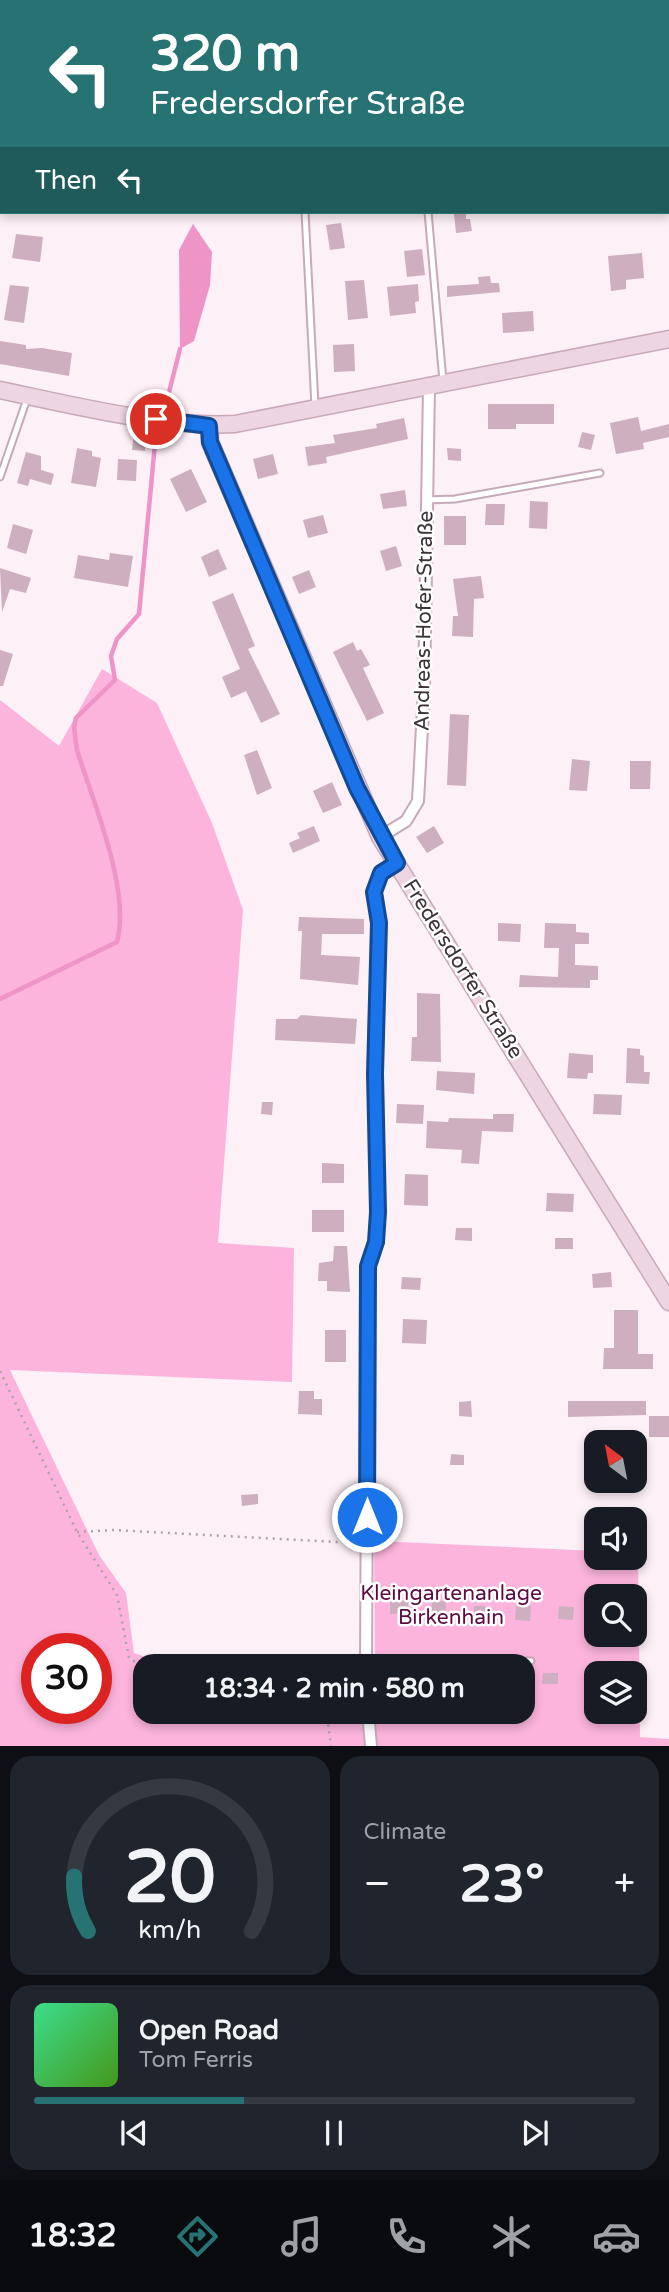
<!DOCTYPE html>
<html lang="en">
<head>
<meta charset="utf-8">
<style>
	:root { --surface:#171b24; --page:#20242c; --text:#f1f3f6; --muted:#9ea1a6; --line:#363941; --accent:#277272 }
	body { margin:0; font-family:"Varela Round",sans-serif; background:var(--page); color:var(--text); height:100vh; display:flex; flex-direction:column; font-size:26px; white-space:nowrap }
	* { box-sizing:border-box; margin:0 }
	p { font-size:23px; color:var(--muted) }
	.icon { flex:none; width:38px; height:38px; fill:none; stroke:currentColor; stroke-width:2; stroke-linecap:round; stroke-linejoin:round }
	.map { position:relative; height:1746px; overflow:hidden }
	.drawer { display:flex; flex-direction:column; gap:10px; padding:10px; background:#0d0f14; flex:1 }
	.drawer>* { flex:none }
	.guide { position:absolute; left:0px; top:0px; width:670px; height:214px; box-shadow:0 4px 10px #0003; background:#277272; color:#fff; overflow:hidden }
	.needle { width:46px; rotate:328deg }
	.tools { position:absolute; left:584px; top:1430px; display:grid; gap:14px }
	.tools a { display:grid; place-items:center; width:63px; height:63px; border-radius:14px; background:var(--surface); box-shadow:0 4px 10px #0003; font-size:35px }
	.speed { position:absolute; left:21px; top:1633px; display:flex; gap:14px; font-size:35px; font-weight:700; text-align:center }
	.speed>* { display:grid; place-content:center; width:91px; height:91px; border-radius:50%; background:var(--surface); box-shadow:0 4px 10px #0003; line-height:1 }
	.speed .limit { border:10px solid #d22; background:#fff; color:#111 }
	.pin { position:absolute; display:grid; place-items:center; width:60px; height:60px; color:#fff; margin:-30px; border:4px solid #fff; border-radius:50%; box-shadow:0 2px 7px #0007 }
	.me { position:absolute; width:77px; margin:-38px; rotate:0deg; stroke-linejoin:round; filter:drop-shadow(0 0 5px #0008) }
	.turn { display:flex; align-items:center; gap:24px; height:147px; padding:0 35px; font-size:32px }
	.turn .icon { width:91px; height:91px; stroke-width:2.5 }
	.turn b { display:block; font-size:49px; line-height:60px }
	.then { display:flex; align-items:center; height:66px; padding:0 35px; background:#0003; gap:14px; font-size:26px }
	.big { font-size:52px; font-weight:800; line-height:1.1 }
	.drawer .tile { flex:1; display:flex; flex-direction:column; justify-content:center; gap:10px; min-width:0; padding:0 24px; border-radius:21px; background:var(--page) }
	.drawer .dial { align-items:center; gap:0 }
	.dial svg { height:182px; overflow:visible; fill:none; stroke:var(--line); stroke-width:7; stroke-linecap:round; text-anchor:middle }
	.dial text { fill:var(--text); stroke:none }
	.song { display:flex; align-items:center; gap:21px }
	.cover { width:84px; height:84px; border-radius:10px; background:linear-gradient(135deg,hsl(150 70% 55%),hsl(100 70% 35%)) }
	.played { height:7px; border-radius:4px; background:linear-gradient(90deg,var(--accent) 35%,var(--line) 35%) }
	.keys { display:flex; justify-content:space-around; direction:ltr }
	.heat { display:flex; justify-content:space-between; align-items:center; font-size:38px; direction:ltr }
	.drawer .tiles { flex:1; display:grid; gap:10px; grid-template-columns:1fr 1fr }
	.tile:last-child { grid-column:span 2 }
	.trip { position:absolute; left:133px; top:1654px; width:402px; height:70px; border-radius:21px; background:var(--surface); box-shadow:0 4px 10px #0003; font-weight:800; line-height:70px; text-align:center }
	.tabs { display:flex; height:112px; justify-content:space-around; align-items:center; background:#090b0e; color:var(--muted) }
	.tabs .icon { width:49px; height:49px }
	.tabs .current { color:var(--accent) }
	.tabs b { font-size:32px; color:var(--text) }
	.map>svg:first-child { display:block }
	.green { fill:#fcb4dc; fill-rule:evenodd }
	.water { fill:#ee94c7 }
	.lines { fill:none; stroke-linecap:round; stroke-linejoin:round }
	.stream { stroke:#ee94c7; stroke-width:4.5 }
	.building { fill:#ceafbf }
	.lane-casing { stroke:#c7a9b9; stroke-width:9 }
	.street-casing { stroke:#c7a9b9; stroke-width:14 }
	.secondary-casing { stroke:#c7a9b9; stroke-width:19 }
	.path { stroke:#aea1a8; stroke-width:2.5; stroke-dasharray:2 5; stroke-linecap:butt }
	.lane { stroke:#fff; stroke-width:5 }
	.street { stroke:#fff; stroke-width:10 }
	.secondary { stroke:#edd5e2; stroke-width:16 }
	.route-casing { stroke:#114b97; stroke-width:18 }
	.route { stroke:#1a73e8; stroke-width:12 }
	.labels { text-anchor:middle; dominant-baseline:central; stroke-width:5; stroke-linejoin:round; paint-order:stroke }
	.street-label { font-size:21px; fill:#3e3239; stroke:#fff }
	.park-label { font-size:21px; fill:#5c0c42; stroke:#fff }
</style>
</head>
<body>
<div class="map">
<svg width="669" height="1746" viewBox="0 0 669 1746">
	<rect width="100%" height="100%" fill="#fdf0f7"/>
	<!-- green -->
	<path class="green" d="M102,669L157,703L212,823L243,910L218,1243L294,1248L292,1382L10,1370L99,1555L126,1593L134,1653L172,1666H145V1712H523V1666H375L374,1541L597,1551V1558H635L638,1553L640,1737L669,1739V1746H0V700L59,746ZM597,1596H635V1634H597ZM37,1648H96V1708H37ZM597,1673H635V1712H597Z"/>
	<!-- water -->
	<polygon class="water" points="193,224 212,252 210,285 194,341 180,349 179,250"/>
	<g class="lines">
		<!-- stream -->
		<g class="stream">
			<polyline points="163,416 180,349"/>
			<path d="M0,999L117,942C131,889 93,802 77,750L74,727L76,718L115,680L111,656L117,639L139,614L156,433L159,424"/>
		</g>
	</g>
	<!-- building -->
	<g class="building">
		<polygon points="466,212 466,219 470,219 472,231 456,233 454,214"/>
		<polygon points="341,223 345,248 330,250 326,225"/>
		<polygon points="16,234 43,237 40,262 12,258"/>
		<polygon points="422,249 425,275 407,277 404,251"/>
		<polygon points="642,253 644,278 626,280 626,289 611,291 608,256"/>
		<polygon points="490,276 491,283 499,283 500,292 447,297 447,286 479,284 478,277"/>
		<polygon points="364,280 368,318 348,320 345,281"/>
		<polygon points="418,284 419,301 415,302 416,313 390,316 387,287"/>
		<polygon points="10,285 29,287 24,323 4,320"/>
		<polygon points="533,311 534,331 503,333 502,313"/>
		<polygon points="0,341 26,345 26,349 42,348 72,353 69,376 0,364"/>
		<polygon points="354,344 355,371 334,372 333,345"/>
		<polygon points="488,404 554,404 554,424 516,424 516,429 488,429"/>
		<polygon points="638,417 641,431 669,424 669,437 643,443 644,449 616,454 610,423"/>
		<polygon points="404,418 408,439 326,457 327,463 308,466 305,447 335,443 333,435 377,428 376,424"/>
		<polygon points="582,432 595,435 591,450 578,447"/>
		<polygon points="134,434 146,436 145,451 132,450"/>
		<polygon points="77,448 92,451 92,456 101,458 96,487 71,483"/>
		<polygon points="447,448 461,449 461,461 448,460"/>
		<polygon points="26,452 41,456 41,470 54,474 51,485 30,479 28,486 17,483"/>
		<polygon points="273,454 278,474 258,479 253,459"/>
		<polygon points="118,459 137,460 136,481 117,480"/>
		<polygon points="191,469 207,502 186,512 170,479"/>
		<polygon points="405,490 407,506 383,509 380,494"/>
		<polygon points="530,501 548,502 547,529 529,528"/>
		<polygon points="486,504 505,504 504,525 485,525"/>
		<polygon points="323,515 328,533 308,538 303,520"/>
		<rect x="444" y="516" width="22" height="29"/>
		<polygon points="13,524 33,530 26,554 7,548"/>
		<polygon points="396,546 402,566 386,571 380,551"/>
		<polygon points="218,549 227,569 209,577 201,557"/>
		<polygon points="110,553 133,556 128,587 74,578 78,555 109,560"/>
		<polygon points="0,568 31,578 26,593 10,589 2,612"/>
		<polygon points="309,570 316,587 299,594 292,577"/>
		<polygon points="481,576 484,598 474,599 473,637 452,636 453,616 458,616 453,579"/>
		<polygon points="233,593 255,646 248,649 280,714 261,723 246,691 231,698 222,677 240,669 212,602"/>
		<polygon points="353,642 357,651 361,649 370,665 363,668 384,713 367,721 333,652"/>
		<polygon points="0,650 13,654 3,686 0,686"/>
		<polygon points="450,714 469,715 466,786 447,785"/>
		<polygon points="257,750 272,788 257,795 244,755"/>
		<polygon points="572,759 590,761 587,791 569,790"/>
		<polygon points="630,761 651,761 650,789 630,789"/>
		<polygon points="332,782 342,805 323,813 313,791"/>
		<polygon points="314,826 320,841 293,853 289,843 300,838 297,833"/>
		<polygon points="434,826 444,843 427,853 416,837"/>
		<polygon points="299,917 364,919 364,934 322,934 321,955 360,957 358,985 300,979 302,931 298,931"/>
		<polygon points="498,923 521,924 520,942 498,941"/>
		<polygon points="545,923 576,924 576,932 589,933 589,944 575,944 575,965 598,966 598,980 590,980 590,988 519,987 520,975 558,977 559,948 544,948"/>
		<polygon points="417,993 440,994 441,1062 411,1061 412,1037 417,1037"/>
		<polygon points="301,1015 357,1019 355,1044 275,1040 276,1019 297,1019"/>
		<polygon points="627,1048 640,1049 640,1055 644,1056 644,1072 650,1072 649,1084 626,1083"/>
		<polygon points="569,1053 593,1055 593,1073 588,1073 587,1079 567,1078"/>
		<polygon points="437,1071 475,1073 474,1094 436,1090"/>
		<polygon points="594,1094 622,1095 621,1115 593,1114"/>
		<polygon points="262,1102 273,1102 272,1115 261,1114"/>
		<polygon points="397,1104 424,1105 423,1124 396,1123"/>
		<polygon points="493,1114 514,1114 513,1132 482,1131 479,1164 461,1163 462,1150 426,1148 427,1121 448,1122 449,1118 493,1119"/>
		<polygon points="322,1163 344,1164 344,1183 322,1183"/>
		<polygon points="405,1174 428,1175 428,1206 404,1205"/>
		<polygon points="547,1193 574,1194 573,1212 546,1211"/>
		<rect x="312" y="1210" width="32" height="22"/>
		<polygon points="456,1228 472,1228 472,1241 455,1240"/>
		<rect x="555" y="1238" width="18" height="11"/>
		<polygon points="334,1246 347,1246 350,1292 327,1291 327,1281 318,1281 319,1263 333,1261"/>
		<polygon points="611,1272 612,1287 593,1288 592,1274"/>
		<polygon points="402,1277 421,1278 420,1290 401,1289"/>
		<polygon points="614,1310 638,1310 638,1354 653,1354 653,1369 603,1369 604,1348 614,1348"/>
		<polygon points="403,1319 427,1320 426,1344 402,1343"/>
		<rect x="325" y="1330" width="21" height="32"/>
		<polygon points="299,1391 314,1391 314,1399 322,1399 322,1415 298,1414"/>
		<polygon points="471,1401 472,1417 459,1416 459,1402"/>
		<polygon points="568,1401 646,1401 646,1415 568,1417"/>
		<rect x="649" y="1416" width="20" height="21"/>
		<polygon points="451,1454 464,1455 464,1465 450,1465"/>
		<polygon points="258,1494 258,1504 242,1506 241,1495"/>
		<rect x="390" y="1600" width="18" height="14"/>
		<polygon points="446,1601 446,1618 431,1618 432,1602"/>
		<polygon points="516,1605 531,1606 530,1621 515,1620"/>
		<rect x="474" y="1606" width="11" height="13"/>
		<polygon points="559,1606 574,1607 573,1620 558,1619"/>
		<polygon points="543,1673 558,1673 558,1684 542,1684"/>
	</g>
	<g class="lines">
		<!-- lane casing -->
		<g class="lane-casing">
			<g id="lane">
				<polyline points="413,0 413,2"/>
				<polyline points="305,212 315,406"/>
				<polyline points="428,212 443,381"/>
				<polyline points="0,477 27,399"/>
				<polyline points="427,500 455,499 600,473"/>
				<polyline points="366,1659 531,1661"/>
			</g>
		</g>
		<!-- street casing -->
		<g class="street-casing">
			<g id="street">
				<polyline points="27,2 27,0"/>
				<polyline points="0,179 2,168"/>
				<polyline points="380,837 406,821 418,801 424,691 429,387"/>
				<polyline points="366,1666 368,1266 376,1242 378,1212 375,1074 379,923 374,892 381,873 397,863"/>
				<polyline points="368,1712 371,1746"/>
			</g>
		</g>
		<!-- secondary casing -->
		<g class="secondary-casing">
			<g id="secondary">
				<path d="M0,390C72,405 163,428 235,424L669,339"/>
				<polyline points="209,426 210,442 380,837 669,1302"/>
			</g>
		</g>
		<!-- path -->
		<g class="path">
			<polyline points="0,1371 77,1532 117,1595 129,1658 145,1668"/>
			<polyline points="77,1532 114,1530 356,1543"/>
			<polyline points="308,1712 327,1716 331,1746"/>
		</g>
		<!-- lane -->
		<use href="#lane" class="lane"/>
		<!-- street -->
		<use href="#street" class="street"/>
		<!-- secondary -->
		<use href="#secondary" class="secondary"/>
	</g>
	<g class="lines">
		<!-- route casing -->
		<g class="route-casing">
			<polyline id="route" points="156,419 209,426 210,442 357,788 397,863 381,873 374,892 379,923 375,1074 378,1212 376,1242 368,1266 367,1517"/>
		</g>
		<!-- route -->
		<use href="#route" class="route"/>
	</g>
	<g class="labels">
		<!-- street labels -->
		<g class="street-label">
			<text transform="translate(424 621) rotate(-89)">Andreas-Hofer-Straße</text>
			<text transform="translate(463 969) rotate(58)">Fredersdorfer Straße</text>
		</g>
		<!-- park labels -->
		<g class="park-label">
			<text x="451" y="1593">Kleingartenanlage<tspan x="451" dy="24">Birkenhain</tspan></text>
		</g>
	</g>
</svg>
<div class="tools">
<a><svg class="needle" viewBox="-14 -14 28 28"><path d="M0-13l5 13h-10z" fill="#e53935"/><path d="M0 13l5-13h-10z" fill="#9ea1a6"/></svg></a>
<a><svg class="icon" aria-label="sound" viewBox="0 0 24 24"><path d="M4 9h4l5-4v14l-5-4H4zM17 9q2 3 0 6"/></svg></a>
<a><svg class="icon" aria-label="search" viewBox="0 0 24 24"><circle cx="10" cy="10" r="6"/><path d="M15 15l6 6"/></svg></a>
<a><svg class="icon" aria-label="layers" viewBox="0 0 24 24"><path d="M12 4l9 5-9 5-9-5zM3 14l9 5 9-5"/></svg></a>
</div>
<div class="speed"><div class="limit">30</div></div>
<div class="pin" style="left:156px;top:419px;background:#d93025"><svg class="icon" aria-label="arrive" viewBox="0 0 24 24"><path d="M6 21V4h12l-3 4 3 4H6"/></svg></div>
<svg class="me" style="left:367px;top:1517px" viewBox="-20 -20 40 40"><circle r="17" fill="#1a73e8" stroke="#fff" stroke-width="3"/><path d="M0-11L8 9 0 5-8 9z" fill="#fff"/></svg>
<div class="trip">18:34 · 2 min · 580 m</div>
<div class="guide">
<div class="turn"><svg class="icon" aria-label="left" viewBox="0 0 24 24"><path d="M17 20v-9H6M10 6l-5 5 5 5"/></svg><div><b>320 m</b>Fredersdorfer Straße</div></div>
<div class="then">Then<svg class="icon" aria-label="left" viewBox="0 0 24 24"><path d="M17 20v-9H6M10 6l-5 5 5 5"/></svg></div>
</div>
</div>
<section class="drawer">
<div class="tiles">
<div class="tile dial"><svg viewBox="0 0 100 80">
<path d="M14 69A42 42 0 1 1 86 69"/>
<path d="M14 69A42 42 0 0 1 8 45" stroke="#277272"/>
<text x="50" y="56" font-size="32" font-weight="700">20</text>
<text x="50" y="72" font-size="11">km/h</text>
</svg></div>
<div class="tile"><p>Climate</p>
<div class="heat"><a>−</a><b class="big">23°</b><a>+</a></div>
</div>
<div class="tile">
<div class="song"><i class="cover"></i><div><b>Open Road</b><p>Tom Ferris</p></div></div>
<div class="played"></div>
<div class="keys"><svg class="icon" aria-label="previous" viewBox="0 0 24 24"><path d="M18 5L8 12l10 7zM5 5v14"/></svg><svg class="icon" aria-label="pause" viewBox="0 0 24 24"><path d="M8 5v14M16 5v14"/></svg><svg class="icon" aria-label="next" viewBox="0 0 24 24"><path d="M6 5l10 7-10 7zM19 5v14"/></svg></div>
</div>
</div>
</section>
<nav class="tabs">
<b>18:32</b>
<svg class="icon current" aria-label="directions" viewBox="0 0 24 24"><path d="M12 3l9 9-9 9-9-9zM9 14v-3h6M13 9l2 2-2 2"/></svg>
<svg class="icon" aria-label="music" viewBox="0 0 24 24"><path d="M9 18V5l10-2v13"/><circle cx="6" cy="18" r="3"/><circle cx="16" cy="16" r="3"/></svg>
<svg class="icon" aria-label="phone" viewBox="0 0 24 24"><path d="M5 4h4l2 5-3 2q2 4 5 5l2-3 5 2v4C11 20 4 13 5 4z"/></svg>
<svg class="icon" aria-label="climate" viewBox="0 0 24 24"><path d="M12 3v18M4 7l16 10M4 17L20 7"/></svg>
<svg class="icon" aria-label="car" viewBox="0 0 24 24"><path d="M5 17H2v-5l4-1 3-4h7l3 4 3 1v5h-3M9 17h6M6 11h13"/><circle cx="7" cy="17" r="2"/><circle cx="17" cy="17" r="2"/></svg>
</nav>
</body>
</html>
